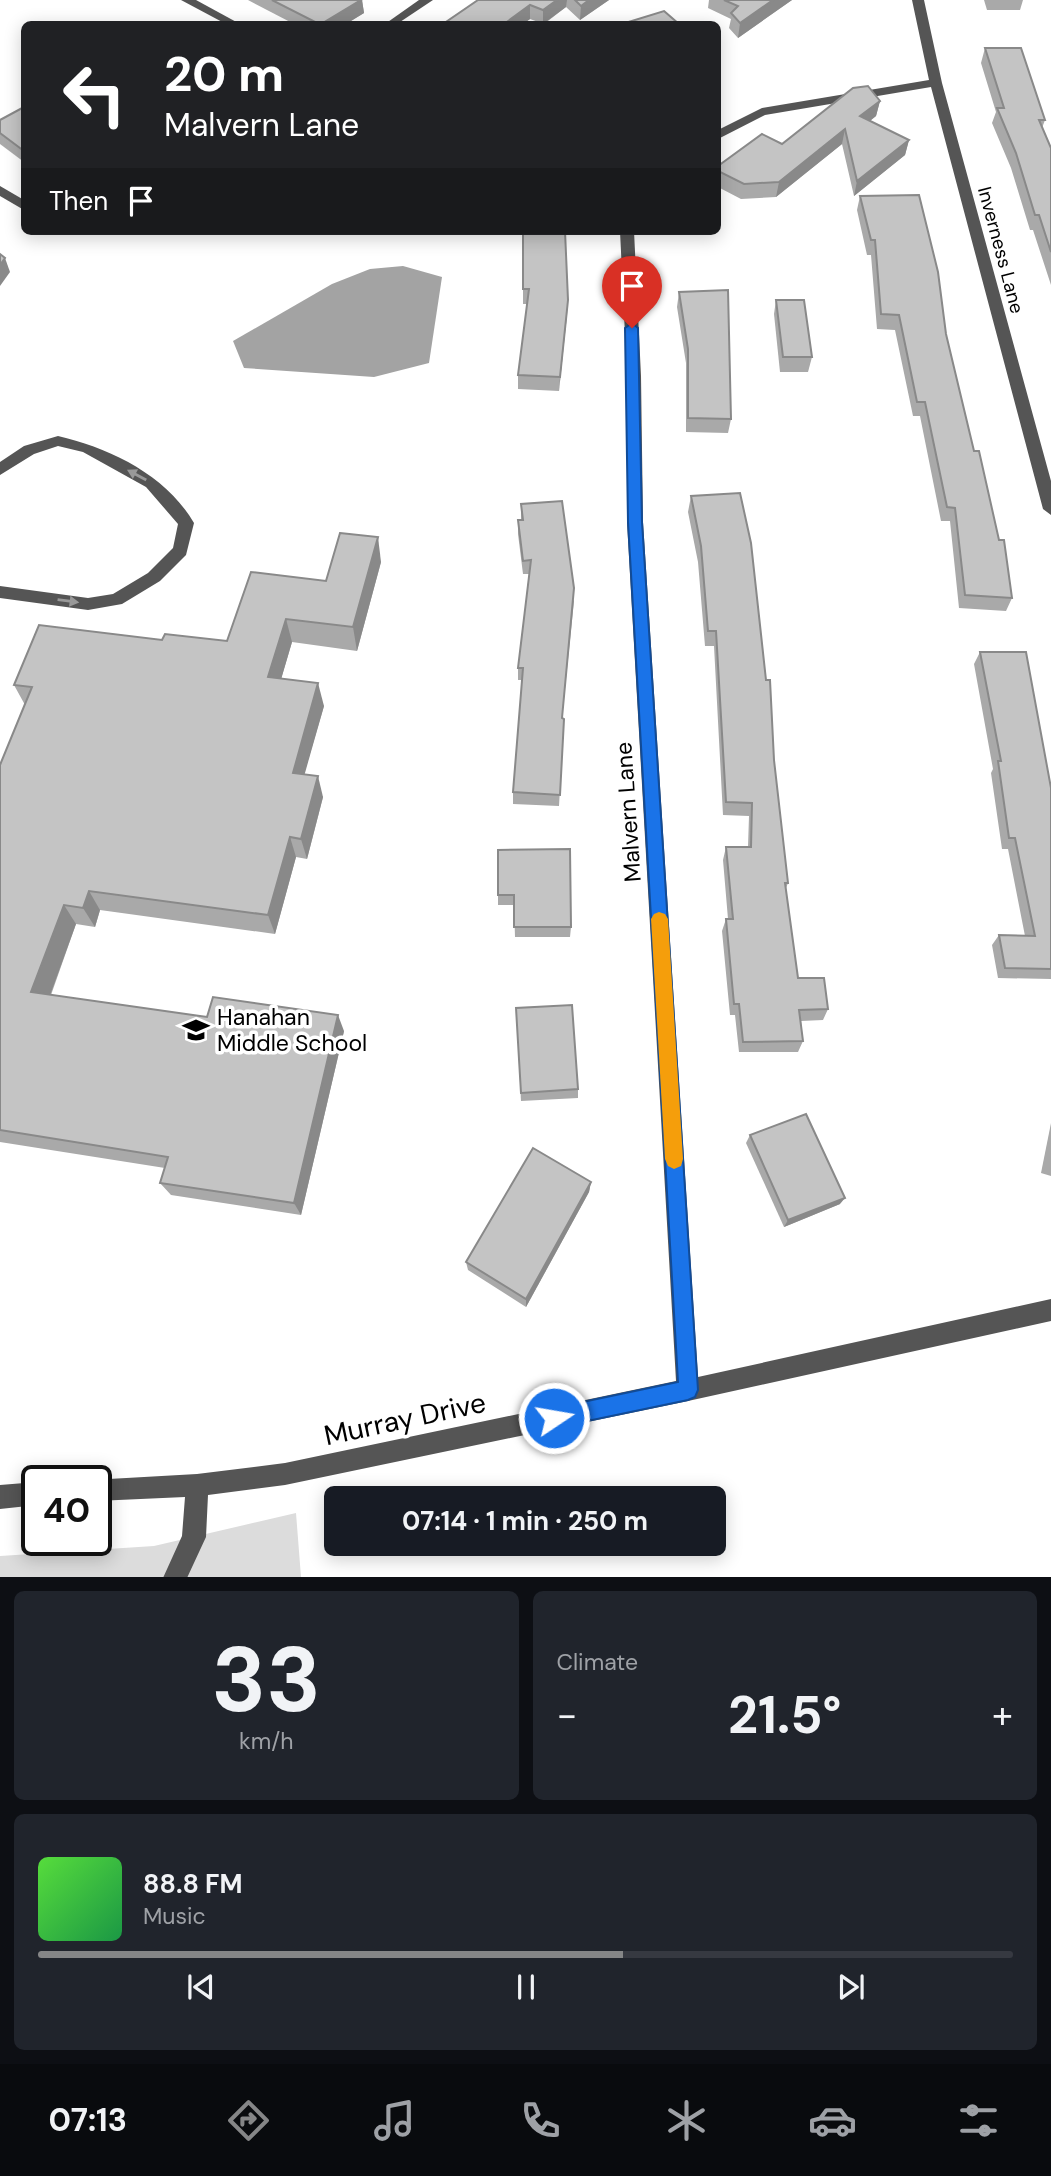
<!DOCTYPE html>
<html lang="en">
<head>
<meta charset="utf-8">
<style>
	:root { --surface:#171b24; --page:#20242c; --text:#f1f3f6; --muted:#9ea1a6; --line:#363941; --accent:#858687 }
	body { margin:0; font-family:"DM Sans",sans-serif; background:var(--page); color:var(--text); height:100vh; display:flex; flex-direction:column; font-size:26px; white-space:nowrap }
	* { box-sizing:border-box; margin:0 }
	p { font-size:23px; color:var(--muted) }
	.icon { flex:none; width:38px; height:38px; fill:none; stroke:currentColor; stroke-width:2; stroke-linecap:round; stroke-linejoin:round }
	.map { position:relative; height:1577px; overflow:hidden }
	.drawer { display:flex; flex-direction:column; gap:14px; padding:14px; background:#0d0f14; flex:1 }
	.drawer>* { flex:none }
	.hud { position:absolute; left:21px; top:21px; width:700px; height:214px; border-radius:10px; box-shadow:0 4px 18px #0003; background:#202124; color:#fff; overflow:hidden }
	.speed { position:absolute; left:21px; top:1465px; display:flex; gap:14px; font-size:35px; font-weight:700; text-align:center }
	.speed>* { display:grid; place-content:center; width:91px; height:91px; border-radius:50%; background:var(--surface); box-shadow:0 4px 18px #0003; line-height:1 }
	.speed .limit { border:4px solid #111; border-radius:10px; background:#fff; color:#111 }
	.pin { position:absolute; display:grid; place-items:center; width:60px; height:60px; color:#fff; margin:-72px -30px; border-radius:50% 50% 50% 0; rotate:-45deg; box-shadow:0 0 7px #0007 }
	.pin .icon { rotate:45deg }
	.me { position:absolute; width:77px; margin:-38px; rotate:78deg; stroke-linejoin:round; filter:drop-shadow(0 0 5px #0008) }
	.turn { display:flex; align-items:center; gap:24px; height:147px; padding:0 28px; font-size:32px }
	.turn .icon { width:91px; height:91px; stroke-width:2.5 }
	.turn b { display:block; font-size:49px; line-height:60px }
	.then { display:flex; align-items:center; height:66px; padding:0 28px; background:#0003; gap:14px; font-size:26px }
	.big { font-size:52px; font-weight:700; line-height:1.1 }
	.drawer .tile { flex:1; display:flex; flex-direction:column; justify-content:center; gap:10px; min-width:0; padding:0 24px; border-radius:10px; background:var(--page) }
	.drawer .dial { align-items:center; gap:0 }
	.dial b { font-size:91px; line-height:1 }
	.song { display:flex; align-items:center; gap:21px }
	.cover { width:84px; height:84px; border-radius:10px; background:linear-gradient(135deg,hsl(110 70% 55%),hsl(140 70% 35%)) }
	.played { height:7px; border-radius:4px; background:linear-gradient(90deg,var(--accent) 60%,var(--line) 60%) }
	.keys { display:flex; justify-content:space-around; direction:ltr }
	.heat { display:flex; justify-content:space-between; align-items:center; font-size:38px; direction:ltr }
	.drawer .tiles { flex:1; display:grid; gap:14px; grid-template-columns:1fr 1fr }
	.tile:last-child { grid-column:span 2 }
	.trip { position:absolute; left:324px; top:1486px; width:402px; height:70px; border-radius:10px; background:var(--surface); box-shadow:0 4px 18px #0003; font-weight:700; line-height:70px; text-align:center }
	.menu { display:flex; height:112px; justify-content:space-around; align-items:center; background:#090b0e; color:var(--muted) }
	.menu .icon { width:49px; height:49px }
	.menu .selected { color:var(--accent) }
	.menu b { font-size:32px; color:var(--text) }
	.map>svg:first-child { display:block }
	.green { fill:#dcdcdc }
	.water { fill:#a3a3a3 }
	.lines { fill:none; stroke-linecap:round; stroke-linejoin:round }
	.minor { fill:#555; fill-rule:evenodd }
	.wall { fill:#a9a9a9 }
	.shaded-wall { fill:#898989 }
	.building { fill:#c4c4c4; stroke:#898989; stroke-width:2 }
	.oneway { fill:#999 }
	.route { fill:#1a73e8; stroke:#114b97; stroke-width:2 }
	.slow { fill:#f59e0b }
	.labels { text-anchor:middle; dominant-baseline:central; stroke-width:7; stroke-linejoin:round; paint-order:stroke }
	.far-street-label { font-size:19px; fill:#000; stroke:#fff }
	.street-label { font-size:23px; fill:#000; stroke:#fff }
	.poi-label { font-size:23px; fill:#000; stroke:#fff; text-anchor:start }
	.near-street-label { font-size:28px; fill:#000; stroke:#fff }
</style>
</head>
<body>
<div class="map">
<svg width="1051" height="1578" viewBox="0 0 1051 1578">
	<rect width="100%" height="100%" fill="#fff"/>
	<!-- green -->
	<polygon class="green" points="296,1513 301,1577 0,1578 0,1556 154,1546"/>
	<!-- water -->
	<polygon class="water" points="403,266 442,277 429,363 374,377 244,368 233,341 332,284 370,269"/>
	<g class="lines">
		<!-- minor -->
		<g class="minor">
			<polygon points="181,0 196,0 240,24 226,24"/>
			<polygon points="419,0 433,0 397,24 385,24"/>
			<polygon points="912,0 924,0 942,83 1051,481 1051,515 1043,509 931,87 765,115 718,139 718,130 762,108 929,80"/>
			<polygon points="0,186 24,200 24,210 0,196"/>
			<polygon points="620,231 634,231 641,376 643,522 698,1377 1051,1299 1051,1321 688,1401 285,1485 208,1495 206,1537 187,1578 163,1578 182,1536 185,1497 96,1501 96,1480 91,1480 197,1474 285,1463 676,1381 627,522 627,376"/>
			<path d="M58,436C110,448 166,475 194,523L186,555L160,581L122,604L88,610L0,598V586L88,598L113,594L148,573L173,548L178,524L146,487L83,452L58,446L34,454L0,475V462L24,446Z"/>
			<polygon points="37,1482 37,1505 0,1509 0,1485"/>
		</g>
	</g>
	<!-- wall -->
	<g class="wall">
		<polygon points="248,0 362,0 364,13 346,24 294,24"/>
		<polygon points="478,0 609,0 580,20 566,7 544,24 530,19 523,24 443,24"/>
		<polygon points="709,0 792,0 738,38 729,28 731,19 708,8"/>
		<polygon points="984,0 1023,0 1020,10 987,10"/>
		<polygon points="985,48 1045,120 1042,128 1051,148 1051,285 1033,230 1030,230 1011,168 992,123 996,112 981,63"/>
		<polygon points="880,101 876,116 870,121 909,140 905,155 854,196 842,144 776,197 741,199 718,187 718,166 782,144"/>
		<polygon points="24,107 24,162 0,144 0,120"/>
		<polygon points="860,196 946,334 974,451 1012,598 1006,611 959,608 950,521 941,521 920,416 913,416 895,330 877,329 871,255 867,255 857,210"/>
		<polygon points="523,231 568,300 559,391 518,389 518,375 527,304 523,304"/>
		<polygon points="679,292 731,419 728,433 686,432 686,363 677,307"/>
		<polygon points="776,300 812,357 808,372 780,372 774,314"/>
		<polygon points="691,496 774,760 788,883 786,888 798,978 828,1009 823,1020 801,1021 803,1041 798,1052 739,1052 735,1015 730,1015 722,931 726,919 728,919 723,860 726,847 748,847 749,816 723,815 714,646 705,646 698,562 688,512"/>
		<polygon points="521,504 574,601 562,718 564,719 559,806 513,804 513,792 522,680 518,680 518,668 529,574 523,574 518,534 518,520 521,520"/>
		<polygon points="381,562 357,651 292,642 281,679 324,706 304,774 323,797 307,859 296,857 275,934 100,910 95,927 76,924 51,995 207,1017 344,1031 301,1215 171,1195 160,1183 165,1168 0,1142 0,765 25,705 14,685 162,640 227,641"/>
		<polygon points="980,652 1051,788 1051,979 998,978 992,945 999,935 1025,936 1008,849 1002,849 991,773 993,769 974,664"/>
		<polygon points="498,850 571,927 570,937 515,937 514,905 498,905"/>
		<polygon points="516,1008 578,1089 578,1098 521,1101"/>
		<polygon points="1051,1123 1051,1176 1041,1173"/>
		<polygon points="750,1135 840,1204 784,1227 746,1143"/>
		<polygon points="591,1182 589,1192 526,1307 468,1270 466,1262"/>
	</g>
	<!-- shaded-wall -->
	<g class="shaded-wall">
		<polygon points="361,0 362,0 364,13 346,24 321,24"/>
		<polygon points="557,0 567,0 566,7 543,24 543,10"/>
		<polygon points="589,0 609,0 580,20 581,6"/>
		<polygon points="773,0 792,0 738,38 740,23"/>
		<polygon points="530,5 530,19 523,24 504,24"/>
		<polygon points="880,101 876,116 857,131 860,116"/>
		<polygon points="845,129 842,144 776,197 779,182"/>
		<polygon points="909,140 905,155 854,196 857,181"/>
		<polygon points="5,258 10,272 0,286 0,265"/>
		<polygon points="568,300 567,315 559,391 560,377"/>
		<polygon points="378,537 381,562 357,651 353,627"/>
		<polygon points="286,619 292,642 275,700 268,677"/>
		<polygon points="318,683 324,706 299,794 293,773"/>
		<polygon points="318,776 323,797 307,859 301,839"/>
		<polygon points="290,837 296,857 275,934 268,915"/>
		<polygon points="89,891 100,910 95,927 83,908"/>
		<polygon points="64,905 76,924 45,1009 31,992"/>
		<polygon points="338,1015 344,1031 301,1215 294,1203"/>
		<polygon points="591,1182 589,1192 526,1307 526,1299"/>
		<polygon points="845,1198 840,1204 784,1227 788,1220"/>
	</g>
	<!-- building -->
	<g class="building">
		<polygon points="272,0 361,0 321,24 319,24"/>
		<polygon points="478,0 557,0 543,10 530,5 504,24 443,24"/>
		<polygon points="575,0 589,0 581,6"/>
		<polygon points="724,0 773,0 740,23 731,13 738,6"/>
		<polygon points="664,11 679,24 622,24"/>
		<polygon points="985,48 1021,48 1045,120 1039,120 1051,148 1051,252 1039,215 1035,215 1016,153 997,108 1004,108"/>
		<polygon points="868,86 880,101 860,116 909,140 857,181 845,129 779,182 744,184 718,171 718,166 762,134 782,144 853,88"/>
		<polygon points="24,107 24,151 0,133 0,120"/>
		<polygon points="919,195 938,272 946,334 974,451 979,451 999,540 1004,540 1012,598 965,595 955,508 947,507 925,402 917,402 899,315 881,314 875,240 871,240 860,196"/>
		<polygon points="523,231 565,231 568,300 560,377 518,375 529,289 523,289"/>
		<polygon points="0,254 5,258 0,265"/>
		<polygon points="728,290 731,419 688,418 688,349 679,292"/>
		<polygon points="776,300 804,300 812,357 783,357"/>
		<polygon points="740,493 751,543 766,680 770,680 774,760 788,883 785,883 798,978 824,978 828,1009 799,1010 803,1041 743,1042 739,1004 734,1004 726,919 733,919 726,847 751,847 752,803 726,802 716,631 708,631 701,546 691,496"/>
		<polygon points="562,501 574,588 562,718 564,719 560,795 513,792 523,668 518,668 531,560 523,561 518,520 523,520 521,504"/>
		<polygon points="340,533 378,537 353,627 286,619 268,677 318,683 293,773 318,776 301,839 290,837 268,915 89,891 83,908 64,905 31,992 207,1017 213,997 338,1015 294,1203 160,1183 168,1157 0,1130 0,765 32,687 14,685 39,625 162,640 165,634 227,641 251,572 326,581"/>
		<polygon points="980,652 1026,652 1051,788 1051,969 1005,968 999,935 1035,936 1015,838 1009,838 998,761 1001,761"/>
		<polygon points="570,849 571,927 514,927 514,895 498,895 498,850"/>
		<polygon points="572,1005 578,1089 521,1093 516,1008"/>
		<polygon points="806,1114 845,1198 788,1220 750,1135"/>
		<polygon points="533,1148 591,1182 526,1299 466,1262"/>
	</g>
	<!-- one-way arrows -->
	<defs><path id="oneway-solid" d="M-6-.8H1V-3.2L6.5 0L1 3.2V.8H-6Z" transform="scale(1.75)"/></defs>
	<g class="oneway">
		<use href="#oneway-solid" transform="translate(137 475) rotate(-152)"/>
		<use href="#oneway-solid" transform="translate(68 601) rotate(7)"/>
	</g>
	<!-- route -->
	<polygon class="route" points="632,323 638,328 642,522 698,1390 695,1397 688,1400 554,1428 546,1425 544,1418 546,1411 554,1408 678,1382 628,522 625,328"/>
	<!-- slow -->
	<polygon class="slow" points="659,912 665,914 668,919 683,1159 681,1166 674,1169 668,1166 665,1159 651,919 654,914"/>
	<!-- icons -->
	<defs>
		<g id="school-bare" transform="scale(2.1)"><path d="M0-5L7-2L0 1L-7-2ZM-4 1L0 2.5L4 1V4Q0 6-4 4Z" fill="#000" stroke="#fff" stroke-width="2.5" paint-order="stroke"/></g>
	</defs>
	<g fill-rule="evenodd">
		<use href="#school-bare" x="196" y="1030"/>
	</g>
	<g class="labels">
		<!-- far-street labels -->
		<g class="far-street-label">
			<text transform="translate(1001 250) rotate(75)">Inverness Lane</text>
		</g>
		<!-- street labels -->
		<g class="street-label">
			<text transform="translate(628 812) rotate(-94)">Malvern Lane</text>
		</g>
		<!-- poi labels -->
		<g class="poi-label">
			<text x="217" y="1017">Hanahan<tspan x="217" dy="26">Middle School</tspan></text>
		</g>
		<!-- near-street labels -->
		<g class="near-street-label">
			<text transform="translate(405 1419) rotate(-12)">Murray Drive</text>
		</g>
	</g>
</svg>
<div class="speed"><div class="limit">40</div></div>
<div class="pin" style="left:632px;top:328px;background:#d93025"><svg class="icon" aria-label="arrive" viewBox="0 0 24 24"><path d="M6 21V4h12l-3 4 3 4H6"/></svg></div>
<svg class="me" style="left:554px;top:1418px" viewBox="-20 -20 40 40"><circle r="17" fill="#1a73e8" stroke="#fff" stroke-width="3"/><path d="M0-11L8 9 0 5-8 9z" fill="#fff"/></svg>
<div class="trip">07:14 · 1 min · 250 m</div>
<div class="hud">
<div class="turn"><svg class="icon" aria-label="left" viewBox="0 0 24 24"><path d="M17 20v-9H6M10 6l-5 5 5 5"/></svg><div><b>20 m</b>Malvern Lane</div></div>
<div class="then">Then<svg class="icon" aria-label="arrive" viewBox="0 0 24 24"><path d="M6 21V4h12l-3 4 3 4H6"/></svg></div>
</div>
</div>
<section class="drawer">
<div class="tiles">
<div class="tile dial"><b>33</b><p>km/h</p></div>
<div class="tile"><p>Climate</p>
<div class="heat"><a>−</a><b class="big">21.5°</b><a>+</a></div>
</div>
<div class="tile">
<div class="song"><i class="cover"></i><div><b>88.8 FM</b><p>Music</p></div></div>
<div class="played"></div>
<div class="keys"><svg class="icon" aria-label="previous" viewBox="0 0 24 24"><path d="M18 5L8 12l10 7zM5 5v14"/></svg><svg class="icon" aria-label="pause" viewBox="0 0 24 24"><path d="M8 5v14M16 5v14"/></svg><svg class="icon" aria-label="next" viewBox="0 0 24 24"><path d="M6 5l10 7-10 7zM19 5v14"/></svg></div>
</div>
</div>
</section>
<nav class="menu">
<b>07:13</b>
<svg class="icon selected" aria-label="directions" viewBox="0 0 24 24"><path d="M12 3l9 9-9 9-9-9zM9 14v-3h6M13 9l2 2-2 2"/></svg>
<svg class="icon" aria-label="music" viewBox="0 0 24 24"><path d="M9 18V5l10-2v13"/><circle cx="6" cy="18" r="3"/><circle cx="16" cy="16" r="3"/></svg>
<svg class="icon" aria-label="phone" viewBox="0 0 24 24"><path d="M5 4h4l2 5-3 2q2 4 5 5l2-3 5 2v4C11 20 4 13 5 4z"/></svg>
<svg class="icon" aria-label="climate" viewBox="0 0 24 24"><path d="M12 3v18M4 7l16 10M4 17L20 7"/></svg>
<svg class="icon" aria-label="car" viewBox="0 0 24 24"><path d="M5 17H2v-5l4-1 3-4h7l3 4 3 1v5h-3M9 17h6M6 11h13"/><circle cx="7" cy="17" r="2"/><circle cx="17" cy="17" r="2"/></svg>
<svg class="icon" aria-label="filters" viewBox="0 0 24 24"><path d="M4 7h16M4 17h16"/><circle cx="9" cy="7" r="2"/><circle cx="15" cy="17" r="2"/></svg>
</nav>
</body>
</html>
